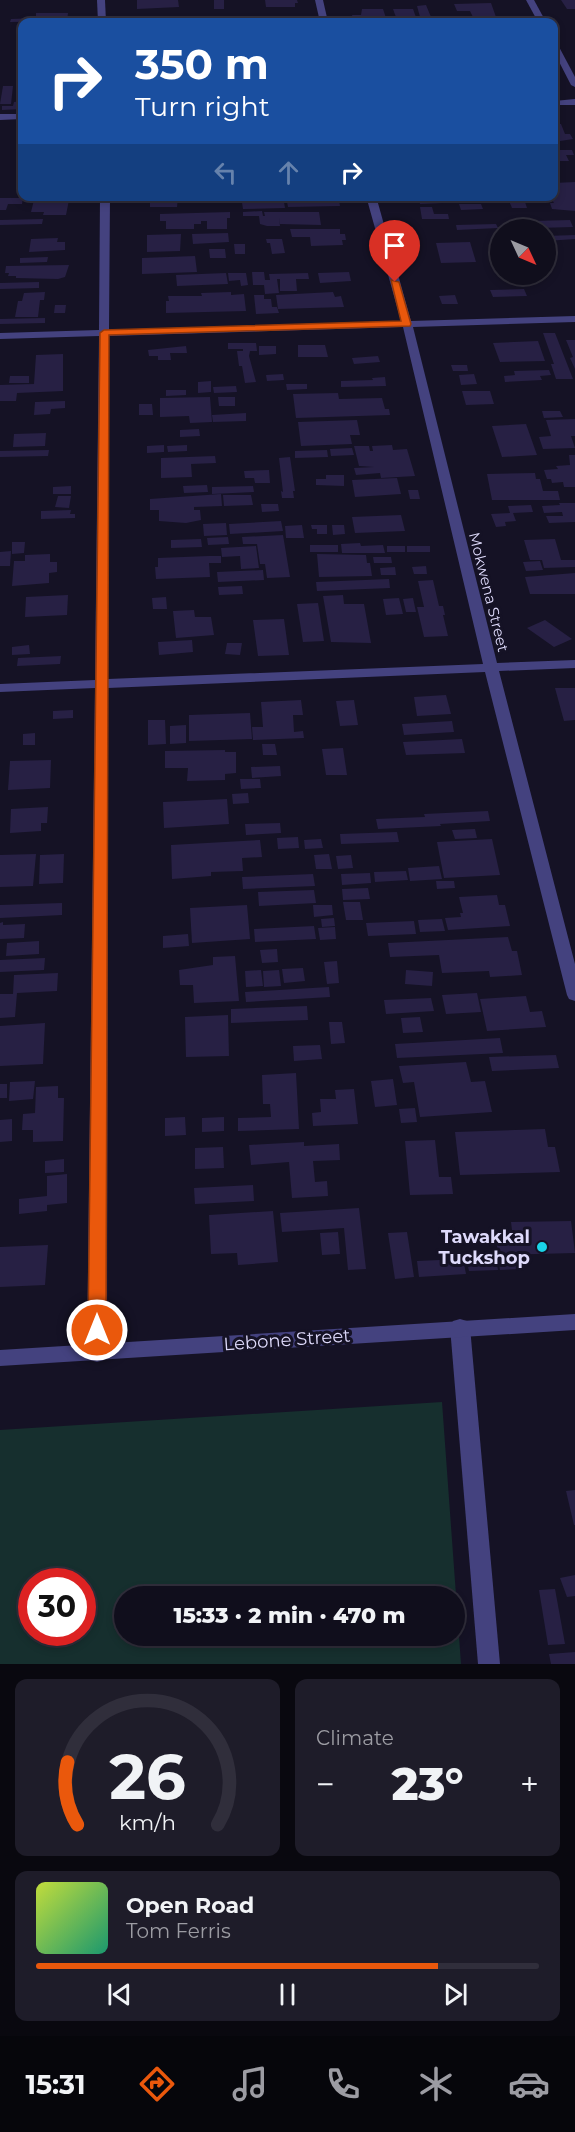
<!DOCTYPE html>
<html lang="en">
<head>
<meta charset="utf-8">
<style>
	:root { --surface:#100e1c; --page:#1e1c29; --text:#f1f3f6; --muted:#9c9ca3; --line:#302e3b; --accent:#ea580c }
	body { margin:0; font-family:Montserrat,sans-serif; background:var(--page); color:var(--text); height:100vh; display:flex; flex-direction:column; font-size:22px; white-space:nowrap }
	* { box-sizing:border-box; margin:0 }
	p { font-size:20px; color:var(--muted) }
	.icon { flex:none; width:33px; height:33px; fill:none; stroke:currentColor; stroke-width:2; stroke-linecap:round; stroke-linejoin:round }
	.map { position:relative; height:1664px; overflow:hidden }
	.sheet { display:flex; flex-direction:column; gap:15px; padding:15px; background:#09080f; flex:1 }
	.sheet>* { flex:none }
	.hud { position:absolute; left:18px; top:18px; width:540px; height:183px; border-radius:12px; box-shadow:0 3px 9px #0003,0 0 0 2px var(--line); background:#1a4fa0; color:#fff; overflow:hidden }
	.needle { width:39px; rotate:134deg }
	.fabs { position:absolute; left:490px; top:219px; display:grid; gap:12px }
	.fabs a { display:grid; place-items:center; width:66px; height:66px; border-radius:50%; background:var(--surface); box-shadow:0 3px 9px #0003,0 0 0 2px var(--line); font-size:30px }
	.speed { position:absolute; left:18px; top:1568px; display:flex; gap:12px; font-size:30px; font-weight:700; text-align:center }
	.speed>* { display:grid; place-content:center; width:78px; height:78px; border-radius:50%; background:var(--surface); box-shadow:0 3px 9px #0003,0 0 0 2px var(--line); line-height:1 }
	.speed .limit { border:9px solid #d22; background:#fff; color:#111 }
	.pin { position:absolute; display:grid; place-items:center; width:51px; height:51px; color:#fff; margin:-62px -26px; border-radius:50% 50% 50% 0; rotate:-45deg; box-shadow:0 0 6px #0007 }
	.pin .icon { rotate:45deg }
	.me { position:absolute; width:66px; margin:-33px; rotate:0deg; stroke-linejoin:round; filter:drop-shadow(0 0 4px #0008) }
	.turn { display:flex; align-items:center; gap:21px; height:126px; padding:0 18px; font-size:27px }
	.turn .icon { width:78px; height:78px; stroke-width:2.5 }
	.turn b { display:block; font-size:42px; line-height:51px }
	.lanes { display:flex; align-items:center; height:57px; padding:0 18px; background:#0003; justify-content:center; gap:30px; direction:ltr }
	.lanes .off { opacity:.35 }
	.big { font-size:45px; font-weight:800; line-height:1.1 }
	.sheet .widget { flex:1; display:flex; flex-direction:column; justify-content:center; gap:9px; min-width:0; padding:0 21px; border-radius:12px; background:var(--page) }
	.sheet .dial { align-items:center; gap:0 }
	.dial svg { height:156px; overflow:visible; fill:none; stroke:var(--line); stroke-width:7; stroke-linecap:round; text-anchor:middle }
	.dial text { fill:var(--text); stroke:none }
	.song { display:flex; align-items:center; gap:18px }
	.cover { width:72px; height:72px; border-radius:9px; background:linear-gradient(135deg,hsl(70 70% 55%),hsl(160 70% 35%)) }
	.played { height:6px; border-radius:3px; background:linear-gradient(90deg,var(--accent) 80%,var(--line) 80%) }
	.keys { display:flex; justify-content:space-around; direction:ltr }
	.heat { display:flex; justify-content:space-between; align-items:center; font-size:33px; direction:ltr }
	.sheet .tiles { flex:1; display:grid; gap:15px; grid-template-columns:1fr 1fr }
	.widget:last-child { grid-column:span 2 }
	.trip { position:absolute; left:114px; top:1586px; width:351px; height:60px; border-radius:30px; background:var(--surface); box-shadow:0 3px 9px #0003,0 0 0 2px var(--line); font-weight:800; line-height:60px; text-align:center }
	.tabs { display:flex; height:96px; justify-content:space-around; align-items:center; background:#06060b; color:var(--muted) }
	.tabs .icon { width:42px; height:42px }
	.tabs .current { color:var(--accent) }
	.tabs b { font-size:27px; color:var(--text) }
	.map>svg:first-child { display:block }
	.green { fill:#162f2e; fill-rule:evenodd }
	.building { fill:#272044 }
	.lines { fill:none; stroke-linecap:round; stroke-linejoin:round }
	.minor { fill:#44427f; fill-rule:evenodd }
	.tertiary { fill:#44427f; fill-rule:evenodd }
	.route { fill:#ea580c; stroke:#983908; stroke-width:1.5 }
	.poi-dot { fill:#1ad3e7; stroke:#151225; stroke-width:2 }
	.labels { text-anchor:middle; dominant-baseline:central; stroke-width:6; stroke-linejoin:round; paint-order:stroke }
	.street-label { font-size:15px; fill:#dedafb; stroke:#151225 }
	.near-poi-label { font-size:18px; font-weight:bold; fill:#dedafb; stroke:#151225; text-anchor:end }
	.near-street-label { font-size:18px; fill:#dedafb; stroke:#151225 }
</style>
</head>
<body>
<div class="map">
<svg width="575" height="1664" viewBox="0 0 575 1664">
	<rect width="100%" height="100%" fill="#151225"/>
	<!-- green -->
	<path class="green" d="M442,1402L461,1664H0V1430ZM32,1581H82V1632H32ZM124,1596H454V1635H124Z"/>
	<!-- building -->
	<g class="building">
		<polygon points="137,0 178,0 179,7 137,9"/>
		<rect x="214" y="0" width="10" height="9"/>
		<polygon points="265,0 297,0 298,3 295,3 295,7 266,7"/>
		<polygon points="561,0 575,0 575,9 567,9"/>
		<polygon points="491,3 496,17 473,17 470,11 457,11 454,4"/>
		<polygon points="426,5 431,17 433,22 423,22 422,19 426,19 425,17 420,17 417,6"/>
		<polygon points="362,9 383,9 387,21 354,22 352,15 361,15"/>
		<polygon points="393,9 413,9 417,20 397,20"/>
		<polygon points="36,13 68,13 67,21 10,22 11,19 36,18"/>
		<polygon points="3,86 13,86 11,104 0,104"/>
		<polygon points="22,101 22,109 2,110 2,106 13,106 14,102"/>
		<polygon points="554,124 561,124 565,134 570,134 573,139 554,142"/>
		<polygon points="554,150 572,150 574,155 566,155 569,161 554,161"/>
		<polygon points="575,182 575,211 552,209 550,203 554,203 549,196 554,196 554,183"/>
		<polygon points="241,196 260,196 261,202 284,202 285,208 243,209"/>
		<polygon points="286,196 338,196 340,206 288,207"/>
		<polygon points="409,196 445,196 446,199 442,200 443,203 420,204 419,200 410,200"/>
		<polygon points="489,196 500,196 502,201 467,203 466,199"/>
		<polygon points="507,196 523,196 527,208 512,208"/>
		<polygon points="150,197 178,197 177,207 150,207"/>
		<polygon points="0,198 23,198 22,204 8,204 6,210 0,210"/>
		<polygon points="34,200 69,200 66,215 43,215 44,212 31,212"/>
		<polygon points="459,204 481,204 483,209 461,210"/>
		<polygon points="420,207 432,207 434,214 448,214 449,219 422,219"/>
		<polygon points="262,211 263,216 265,216 264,212 319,212 321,225 280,224 279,217 280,226 267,226 260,224 259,216 243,216 243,212"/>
		<polygon points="230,212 230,218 227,218 227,229 207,229 207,221 201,221 201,224 194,224 194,229 166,229 166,221 160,221 160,214"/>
		<polygon points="43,219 42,224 0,225 0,220"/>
		<polygon points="570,220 573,227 537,228 534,221"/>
		<polygon points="496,224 498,228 457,230 456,225"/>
		<polygon points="290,229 340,229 340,234 345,234 346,240 342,240 343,245 311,246 310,237 292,237"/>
		<polygon points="228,233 229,242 193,244 192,234"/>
		<polygon points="181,234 180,251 147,252 147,235"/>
		<polygon points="575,235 575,239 546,241 546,236"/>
		<polygon points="58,238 57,242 65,242 65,250 29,252 31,239"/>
		<polygon points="266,239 282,239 285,253 272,254 270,243 267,243"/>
		<polygon points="470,242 476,262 441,263 436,243"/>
		<polygon points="234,244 245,244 245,254 235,254"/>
		<polygon points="209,249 225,249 226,258 210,258"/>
		<polygon points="195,256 197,272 142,274 142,258"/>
		<polygon points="48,257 47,262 20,263 20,258"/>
		<polygon points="69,265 65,277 58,279 16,278 16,276 8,276 9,273 5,273 6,266"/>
		<polygon points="252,272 264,272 265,280 270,280 269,274 308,273 309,279 296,279 297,291 280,291 280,279 277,279 279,293 265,294 264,285 253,285"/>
		<polygon points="349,272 351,281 320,283 318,273"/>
		<polygon points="226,273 228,284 177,286 176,275"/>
		<polygon points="228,273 246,273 248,285 241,286 240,280 229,281"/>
		<polygon points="39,282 39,288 0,289 0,283"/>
		<polygon points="524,289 527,296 493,297 490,290"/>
		<polygon points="45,292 44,300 40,300 38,317 15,317 18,301 22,301 24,293"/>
		<polygon points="231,292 231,295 244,294 246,311 166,313 166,301 169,301 168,296 202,296 201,293"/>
		<polygon points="333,292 335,297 341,296 344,307 278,309 276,295"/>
		<polygon points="254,295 264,295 264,299 271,299 272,307 277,307 279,313 256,314"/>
		<polygon points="455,295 458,304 442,304 439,296"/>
		<polygon points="55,305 66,305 65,313 54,313"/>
		<polygon points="45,318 45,323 0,324 0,319"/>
		<polygon points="543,333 555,333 573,379 556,379 551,364 554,364"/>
		<polygon points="566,340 575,340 575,369 570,358 573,357"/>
		<polygon points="538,341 545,361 500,362 493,343"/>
		<polygon points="228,343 256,343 257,351 250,351 249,356 256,382 245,383 242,366 239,366 237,351 243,351 243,349 228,349"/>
		<polygon points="298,345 325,345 328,357 298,357"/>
		<polygon points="186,346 187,353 170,353 171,360 158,360 158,356 149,356 148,350"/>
		<polygon points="259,346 276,346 276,354 259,355"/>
		<polygon points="63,354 63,391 17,393 16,401 0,401 0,385 34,384 36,355"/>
		<polygon points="378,356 380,362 354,364 352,358"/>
		<polygon points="451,365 467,365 468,371 453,371"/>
		<polygon points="549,370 551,375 540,376 542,380 505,382 504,376 515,375 514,371"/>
		<polygon points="283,374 284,380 267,381 266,375"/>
		<polygon points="474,374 477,384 461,385 459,375"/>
		<polygon points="10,376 29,376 29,383 9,383"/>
		<polygon points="385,377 386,386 341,387 341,381 373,380 372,378"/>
		<polygon points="211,381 211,392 198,393 198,382"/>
		<polygon points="286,384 307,384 307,389 287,390"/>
		<polygon points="236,386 237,392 214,393 213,387"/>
		<polygon points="166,390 186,390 186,395 166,396"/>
		<polygon points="462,391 490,391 494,404 466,405"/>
		<polygon points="338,393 339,399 382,398 385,409 389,409 390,415 296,418 293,394"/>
		<polygon points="210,397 212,422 190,423 189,416 160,417 160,398"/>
		<polygon points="218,397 235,397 235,406 219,406"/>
		<polygon points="65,401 65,408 51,409 50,414 34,415 35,402"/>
		<polygon points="139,404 152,404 153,415 139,415"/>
		<polygon points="542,411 560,411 563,417 544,418"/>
		<polygon points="246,413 246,421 213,422 212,415"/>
		<polygon points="575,419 575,436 571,436 575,448 543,449 539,437 551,436 546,420"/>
		<polygon points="357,420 360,435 350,435 352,444 301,446 298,422"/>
		<polygon points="526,424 537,455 502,457 492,426"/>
		<polygon points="199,429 200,436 180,437 180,430"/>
		<polygon points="46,433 45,446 13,447 14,434"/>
		<polygon points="164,445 164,452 147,453 147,446"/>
		<polygon points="187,445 187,451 168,452 167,446"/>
		<polygon points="392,445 393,450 407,449 415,476 381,478 380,473 356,475 354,468 374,467 359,466 354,446 369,446 370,451 373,451 372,446"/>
		<polygon points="352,448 354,455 331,456 330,449"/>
		<polygon points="49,450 48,456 0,457 0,451"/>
		<polygon points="327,450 328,457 295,458 295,451"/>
		<polygon points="569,455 575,455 575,487 564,487 563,482 552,483 551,479 547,479 544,470 558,469 556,466 570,465"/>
		<polygon points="215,456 216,463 191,464 192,477 161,478 161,458"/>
		<polygon points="290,457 295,491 293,491 294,498 282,498 281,491 283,492 279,458"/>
		<polygon points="269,470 270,483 255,483 254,478 245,478 244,471"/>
		<polygon points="535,473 536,479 540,479 543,491 558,491 560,500 492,500 487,474"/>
		<polygon points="326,475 344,475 344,486 316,485 316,479 326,479"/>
		<polygon points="397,478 401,494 355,497 352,480"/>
		<polygon points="207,485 208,492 184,493 183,486"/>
		<polygon points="71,486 71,494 53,494 53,487"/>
		<polygon points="253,486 254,492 212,494 212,487"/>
		<polygon points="408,490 418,490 420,499 410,499"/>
		<polygon points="221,494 222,506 194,507 194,510 200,510 201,520 186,523 159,521 159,510 150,510 150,499"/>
		<polygon points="223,495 251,495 253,505 224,506"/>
		<polygon points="58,496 71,496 69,508 55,507"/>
		<polygon points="559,503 575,503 575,522 549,523 546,516 563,516 562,512 544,513 542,506 560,505"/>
		<polygon points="261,504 278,504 279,511 262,512"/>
		<polygon points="531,505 533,512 513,513 516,521 505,522 506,526 496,527 491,514 510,513 508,506"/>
		<polygon points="71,510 70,514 75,514 75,518 41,519 41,511"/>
		<polygon points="401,515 405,531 355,533 352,517"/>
		<polygon points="281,521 283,531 230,534 229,524"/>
		<polygon points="226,523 227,535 204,536 203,524"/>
		<polygon points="302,525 304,538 286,538 285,526"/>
		<polygon points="311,525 327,525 327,534 317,534 317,529 312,529"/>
		<polygon points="332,525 344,525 345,534 333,535"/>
		<polygon points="283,535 290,577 267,578 265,564 260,564 257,544 243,544 242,537"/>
		<polygon points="228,537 229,544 208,545 207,538"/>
		<polygon points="201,539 202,547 171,548 171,540"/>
		<polygon points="555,539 561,560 575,560 575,567 544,568 542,560 530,560 524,540"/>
		<polygon points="12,542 25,542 24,553 12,554"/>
		<polygon points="360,543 361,546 383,545 385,553 342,553 341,544"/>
		<rect x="310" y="545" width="28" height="7"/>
		<polygon points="256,546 259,568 241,569 240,556 222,557 221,548"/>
		<rect x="387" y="546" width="18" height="6"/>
		<rect x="407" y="546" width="23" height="6"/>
		<polygon points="11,551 10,566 0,566 0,552"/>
		<polygon points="50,554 50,562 57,562 57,572 49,573 49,583 12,586 14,561 25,561 25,555"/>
		<polygon points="317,554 366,555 367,563 370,563 372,576 319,577"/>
		<polygon points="209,556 221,556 221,563 209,563 210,577 156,579 155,567 158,567 158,558"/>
		<polygon points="373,557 391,557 392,563 374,563"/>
		<polygon points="540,561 543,570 526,571 523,562"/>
		<polygon points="426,566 427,574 414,574 412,567"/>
		<polygon points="395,567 396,575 381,575 380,568"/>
		<polygon points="263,570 264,580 218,582 217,572"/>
		<polygon points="575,573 575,594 530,594 525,577"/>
		<polygon points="389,579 390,588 317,591 316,582"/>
		<polygon points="433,580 439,606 443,606 445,615 443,615 448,636 424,637 417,607 424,607 418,581"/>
		<polygon points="242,586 243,594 219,595 218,587"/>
		<polygon points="68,595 67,615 25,617 26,597"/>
		<polygon points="343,595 344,604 364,604 371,643 331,642 323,596"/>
		<polygon points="166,597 167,609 153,609 152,598"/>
		<polygon points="399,598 403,614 386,615 383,599"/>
		<polygon points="413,598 416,612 406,612 403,599"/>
		<polygon points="318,603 324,641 303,642 297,604"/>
		<polygon points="194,610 195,617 211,617 214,635 176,638 173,611"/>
		<polygon points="284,619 289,655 258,656 253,620"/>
		<polygon points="545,620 572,639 554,647 527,628"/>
		<polygon points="192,640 193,652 159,655 158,642"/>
		<polygon points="227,643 242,643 240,655 225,654"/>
		<polygon points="29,645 30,654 12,655 12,647"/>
		<polygon points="61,656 60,664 17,666 18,658"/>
		<polygon points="555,688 575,688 575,720 564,721"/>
		<polygon points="446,695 451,714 417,716 414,697"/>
		<polygon points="301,700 303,715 293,715 294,732 303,731 304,738 253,740 252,727 263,727 261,702"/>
		<polygon points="354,700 358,725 340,726 336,701"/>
		<polygon points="73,710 73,718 53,719 53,711"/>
		<polygon points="250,713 252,739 189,741 189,715"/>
		<polygon points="148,720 165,720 166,744 148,745"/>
		<polygon points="452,721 454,732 404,735 402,724"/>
		<polygon points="186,725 186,743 170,744 170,726"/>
		<polygon points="35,733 35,745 23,745 23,734"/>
		<polygon points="462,739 465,753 406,755 403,742"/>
		<polygon points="262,744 275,744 277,755 263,755"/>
		<polygon points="343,748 347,775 326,775 322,749"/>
		<polygon points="225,750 225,752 236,752 236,773 225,774 225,780 187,781 188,768 165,768 165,751"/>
		<polygon points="51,760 50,788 8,790 10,761"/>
		<polygon points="280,766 281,776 252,778 251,767"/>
		<polygon points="240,779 260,779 261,788 241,789"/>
		<polygon points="248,793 249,803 233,804 232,794"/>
		<polygon points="227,799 229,824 164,828 163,802"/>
		<polygon points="48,807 47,823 41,823 41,831 10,833 11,809"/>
		<polygon points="488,811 490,821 440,824 441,826 378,829 376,819 425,817 424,814"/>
		<polygon points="280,823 281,833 246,835 245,824"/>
		<polygon points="475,829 477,838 455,839 452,830"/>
		<polygon points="397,832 399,842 341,844 340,834"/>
		<polygon points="298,837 299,848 278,849 277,838"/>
		<polygon points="321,839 323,848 305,849 304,840"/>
		<polygon points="492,839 500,875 444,878 437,842"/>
		<polygon points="260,840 262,857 242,858 243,871 211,872 211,876 172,879 171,845"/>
		<polygon points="36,854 33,886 0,887 0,855"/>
		<polygon points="64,854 63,883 39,884 40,855"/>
		<polygon points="329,854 332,869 316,869 314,855"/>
		<polygon points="351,855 353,868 338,869 336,856"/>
		<polygon points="439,866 442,879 410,881 408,868"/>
		<polygon points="406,871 408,880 375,882 374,872"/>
		<polygon points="370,873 371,883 342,885 341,874"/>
		<polygon points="313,874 315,886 243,889 242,877"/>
		<polygon points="436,881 454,881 455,888 437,889"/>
		<polygon points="368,888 370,899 343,900 342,889"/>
		<polygon points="314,890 316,903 259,906 258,892"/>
		<polygon points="497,895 499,905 505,905 510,926 448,930 445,918 461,917 460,913 463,913 459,897"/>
		<polygon points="343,902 360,902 363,920 346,920"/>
		<polygon points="62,903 62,915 0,918 0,905"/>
		<polygon points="247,905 250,939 192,943 190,908"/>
		<polygon points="313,905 332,905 333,915 314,917"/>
		<polygon points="334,918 335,926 322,927 321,919"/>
		<polygon points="442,919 445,931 420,932 418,920"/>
		<polygon points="414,921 416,934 368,936 366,923"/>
		<polygon points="3,922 3,925 25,924 24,938 0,939 0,923"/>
		<polygon points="314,926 316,939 255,942 254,929"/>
		<polygon points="335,927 336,939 320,940 318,928"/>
		<polygon points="188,934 189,946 163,948 163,936"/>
		<polygon points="508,937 512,951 517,951 522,975 490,977 489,971 442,973 439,955 390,957 388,943"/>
		<polygon points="39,941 39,954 6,956 7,943"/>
		<polygon points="277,949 278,962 262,963 260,950"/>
		<polygon points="235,956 239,1001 194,1003 193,985 180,985 179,970 213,965 213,957"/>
		<polygon points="45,958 44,970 0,972 0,960"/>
		<polygon points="337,961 339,983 327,984 324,962"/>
		<polygon points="303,968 305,981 284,983 282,969"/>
		<polygon points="261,970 263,986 246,987 245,971"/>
		<polygon points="279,970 281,986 264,987 263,971"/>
		<polygon points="406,970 433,972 432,986 405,984"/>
		<polygon points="58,973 57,991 17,993 15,1017 0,1018 0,994 13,994 14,975"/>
		<polygon points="329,987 330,997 246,1002 245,992"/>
		<polygon points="477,993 481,1012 446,1014 442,995"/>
		<polygon points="526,996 530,1012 542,1011 546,1027 487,1031 480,999"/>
		<polygon points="431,998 434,1011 386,1014 384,1000"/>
		<polygon points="307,1006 308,1020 231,1023 231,1009"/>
		<polygon points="228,1015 229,1056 186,1057 185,1017"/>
		<polygon points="420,1017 423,1032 403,1033 401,1018"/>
		<polygon points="329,1022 342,1022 345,1043 331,1044"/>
		<polygon points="45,1023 43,1064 0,1066 0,1026"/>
		<polygon points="500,1038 503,1053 397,1058 395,1044"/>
		<polygon points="320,1045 322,1059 294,1061 293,1046"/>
		<polygon points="556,1055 559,1068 492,1071 489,1057"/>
		<polygon points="466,1062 471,1082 485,1081 492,1112 420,1117 414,1082 403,1083 399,1066"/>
		<polygon points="296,1073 299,1129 238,1131 238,1118 271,1117 270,1104 263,1104 262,1075"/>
		<polygon points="393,1079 397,1105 375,1107 371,1081"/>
		<polygon points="35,1081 33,1099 9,1101 10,1082"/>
		<rect x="0" y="1084" width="7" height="14"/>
		<polygon points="58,1086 58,1098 64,1098 63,1141 33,1142 33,1130 22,1130 23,1114 35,1113 36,1087"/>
		<polygon points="354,1089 358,1124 313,1126 312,1113 321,1112 320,1099 336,1099 335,1090"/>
		<polygon points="415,1108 417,1122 401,1123 399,1109"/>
		<polygon points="185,1117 186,1135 165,1136 165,1118"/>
		<polygon points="224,1117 224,1131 202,1132 202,1118"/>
		<polygon points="12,1119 12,1141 0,1142 0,1120"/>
		<polygon points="545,1129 548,1147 555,1147 560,1172 460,1175 455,1132"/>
		<polygon points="435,1140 439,1177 451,1177 453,1194 410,1195 405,1141"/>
		<polygon points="304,1142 304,1146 339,1144 340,1160 313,1161 315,1182 327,1181 328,1196 292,1198 289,1162 251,1165 249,1145"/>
		<polygon points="223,1147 224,1168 195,1169 195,1148"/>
		<polygon points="64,1159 64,1172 45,1173 45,1161"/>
		<polygon points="67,1174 67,1203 47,1205 47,1211 19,1214 19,1199 47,1196 47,1176"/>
		<polygon points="253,1185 254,1201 195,1204 194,1188"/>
		<polygon points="359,1208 366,1269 348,1270 344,1228 282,1232 280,1213"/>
		<polygon points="273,1211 278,1262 238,1265 237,1253 211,1254 209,1215"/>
		<polygon points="571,1221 575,1253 498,1255 495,1230 512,1230 511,1222"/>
		<polygon points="338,1232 340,1254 322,1255 320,1233"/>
		<polygon points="407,1232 414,1277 395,1279 388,1233"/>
		<polygon points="48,1245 45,1285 0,1287 0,1247"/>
		<polygon points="495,1255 498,1270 469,1271 466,1257"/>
		<polygon points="498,1257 517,1257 519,1269 500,1270"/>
		<polygon points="463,1259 466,1274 419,1277 417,1261"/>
		<polygon points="575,1490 575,1525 574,1525 566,1491"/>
		<polygon points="575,1575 575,1596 567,1597 560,1578"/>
		<polygon points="555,1589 565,1644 548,1645 539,1590"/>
		<polygon points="575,1652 575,1664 551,1664 549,1654"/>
	</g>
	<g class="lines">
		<!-- minor -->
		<g class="minor">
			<polygon points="97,0 105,0 106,22 98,22"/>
			<polygon points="315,0 323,0 328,22 320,22"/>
			<polygon points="526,0 534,0 546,22 538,22"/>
			<polygon points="554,43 558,45 575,77 575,87 571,85 554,52"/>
			<polygon points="575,99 575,105 554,105 554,101"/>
			<polygon points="0,114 22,114 22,119 0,120"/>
			<path d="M100,196H110L109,330L401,321L366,196H376L411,321L575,316V322L413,327L497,663L575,660V668L499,671L575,964V1001L569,999L567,995L485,672L108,688L107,1354L104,1360L97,1362L90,1360L87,1354L95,688L0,692V684L95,680L99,336L0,339V333L99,330ZM403,327L483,664L108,679L109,336Z"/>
			<polygon points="460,1319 467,1321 470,1327 500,1664 478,1664 450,1327 453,1321"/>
		</g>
		<!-- tertiary -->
		<polygon class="tertiary" points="575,1314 575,1330 0,1366 0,1350"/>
	</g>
	<!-- route -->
	<polygon class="route" points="391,280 399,282 411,324 410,326 109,335 106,1330 103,1335 97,1337 91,1335 88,1330 100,333 104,330 401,321"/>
	<!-- markers -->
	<circle class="poi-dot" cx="542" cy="1247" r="6"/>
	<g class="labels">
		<!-- street labels -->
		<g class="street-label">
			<text transform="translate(489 592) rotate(76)">Mokwena Street</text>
		</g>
		<!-- near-poi labels -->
		<g class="near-poi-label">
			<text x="530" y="1237">Tawakkal<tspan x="530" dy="21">Tuckshop</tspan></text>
		</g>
		<!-- near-street labels -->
		<g class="near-street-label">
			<text transform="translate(287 1340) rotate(-4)">Lebone Street</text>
		</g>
	</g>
</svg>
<div class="fabs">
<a><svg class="needle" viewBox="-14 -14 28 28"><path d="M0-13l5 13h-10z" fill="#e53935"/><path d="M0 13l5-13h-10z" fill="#9c9ca3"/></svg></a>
</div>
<div class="speed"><div class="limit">30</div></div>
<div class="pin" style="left:395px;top:282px;background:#d93025"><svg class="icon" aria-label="arrive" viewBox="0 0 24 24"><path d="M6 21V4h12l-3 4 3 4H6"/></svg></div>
<svg class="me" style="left:97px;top:1330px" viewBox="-20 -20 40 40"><circle r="17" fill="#ea580c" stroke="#fff" stroke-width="3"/><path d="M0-11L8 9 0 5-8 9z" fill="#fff"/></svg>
<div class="trip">15:33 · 2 min · 470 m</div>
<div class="hud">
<div class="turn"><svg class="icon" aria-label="right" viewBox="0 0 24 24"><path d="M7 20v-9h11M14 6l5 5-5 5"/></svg><div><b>350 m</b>Turn right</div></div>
<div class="lanes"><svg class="icon off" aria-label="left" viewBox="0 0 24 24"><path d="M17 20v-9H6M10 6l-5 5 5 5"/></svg><svg class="icon off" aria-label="ahead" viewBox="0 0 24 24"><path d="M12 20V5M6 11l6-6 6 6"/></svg><svg class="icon" aria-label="right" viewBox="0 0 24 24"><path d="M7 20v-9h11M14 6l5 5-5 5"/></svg></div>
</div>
</div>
<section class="sheet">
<div class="tiles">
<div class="widget dial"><svg viewBox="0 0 100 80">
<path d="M14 69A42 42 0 1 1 86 69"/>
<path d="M14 69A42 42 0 0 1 9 37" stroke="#ea580c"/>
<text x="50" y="56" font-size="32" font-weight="700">26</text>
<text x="50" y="72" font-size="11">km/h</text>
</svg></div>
<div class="widget"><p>Climate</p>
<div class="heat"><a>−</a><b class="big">23°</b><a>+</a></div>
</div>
<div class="widget">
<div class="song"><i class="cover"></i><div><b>Open Road</b><p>Tom Ferris</p></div></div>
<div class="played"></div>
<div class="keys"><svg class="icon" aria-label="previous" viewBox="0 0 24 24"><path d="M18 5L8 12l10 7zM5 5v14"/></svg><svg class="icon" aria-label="pause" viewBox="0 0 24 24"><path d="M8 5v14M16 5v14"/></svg><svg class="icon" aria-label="next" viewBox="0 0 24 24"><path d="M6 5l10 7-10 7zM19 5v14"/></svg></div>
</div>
</div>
</section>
<nav class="tabs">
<b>15:31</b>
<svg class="icon current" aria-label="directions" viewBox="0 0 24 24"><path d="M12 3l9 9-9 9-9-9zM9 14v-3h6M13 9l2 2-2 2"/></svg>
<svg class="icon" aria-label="music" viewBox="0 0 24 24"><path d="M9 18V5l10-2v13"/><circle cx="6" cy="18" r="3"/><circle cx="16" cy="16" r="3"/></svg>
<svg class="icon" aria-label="phone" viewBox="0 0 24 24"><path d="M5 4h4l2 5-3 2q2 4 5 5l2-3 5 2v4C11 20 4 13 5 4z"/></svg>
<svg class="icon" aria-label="climate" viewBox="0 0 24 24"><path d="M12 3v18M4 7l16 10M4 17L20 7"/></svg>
<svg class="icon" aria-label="car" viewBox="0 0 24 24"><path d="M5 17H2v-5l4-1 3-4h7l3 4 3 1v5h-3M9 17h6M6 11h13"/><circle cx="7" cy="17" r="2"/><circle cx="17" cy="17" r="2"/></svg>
</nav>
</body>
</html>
